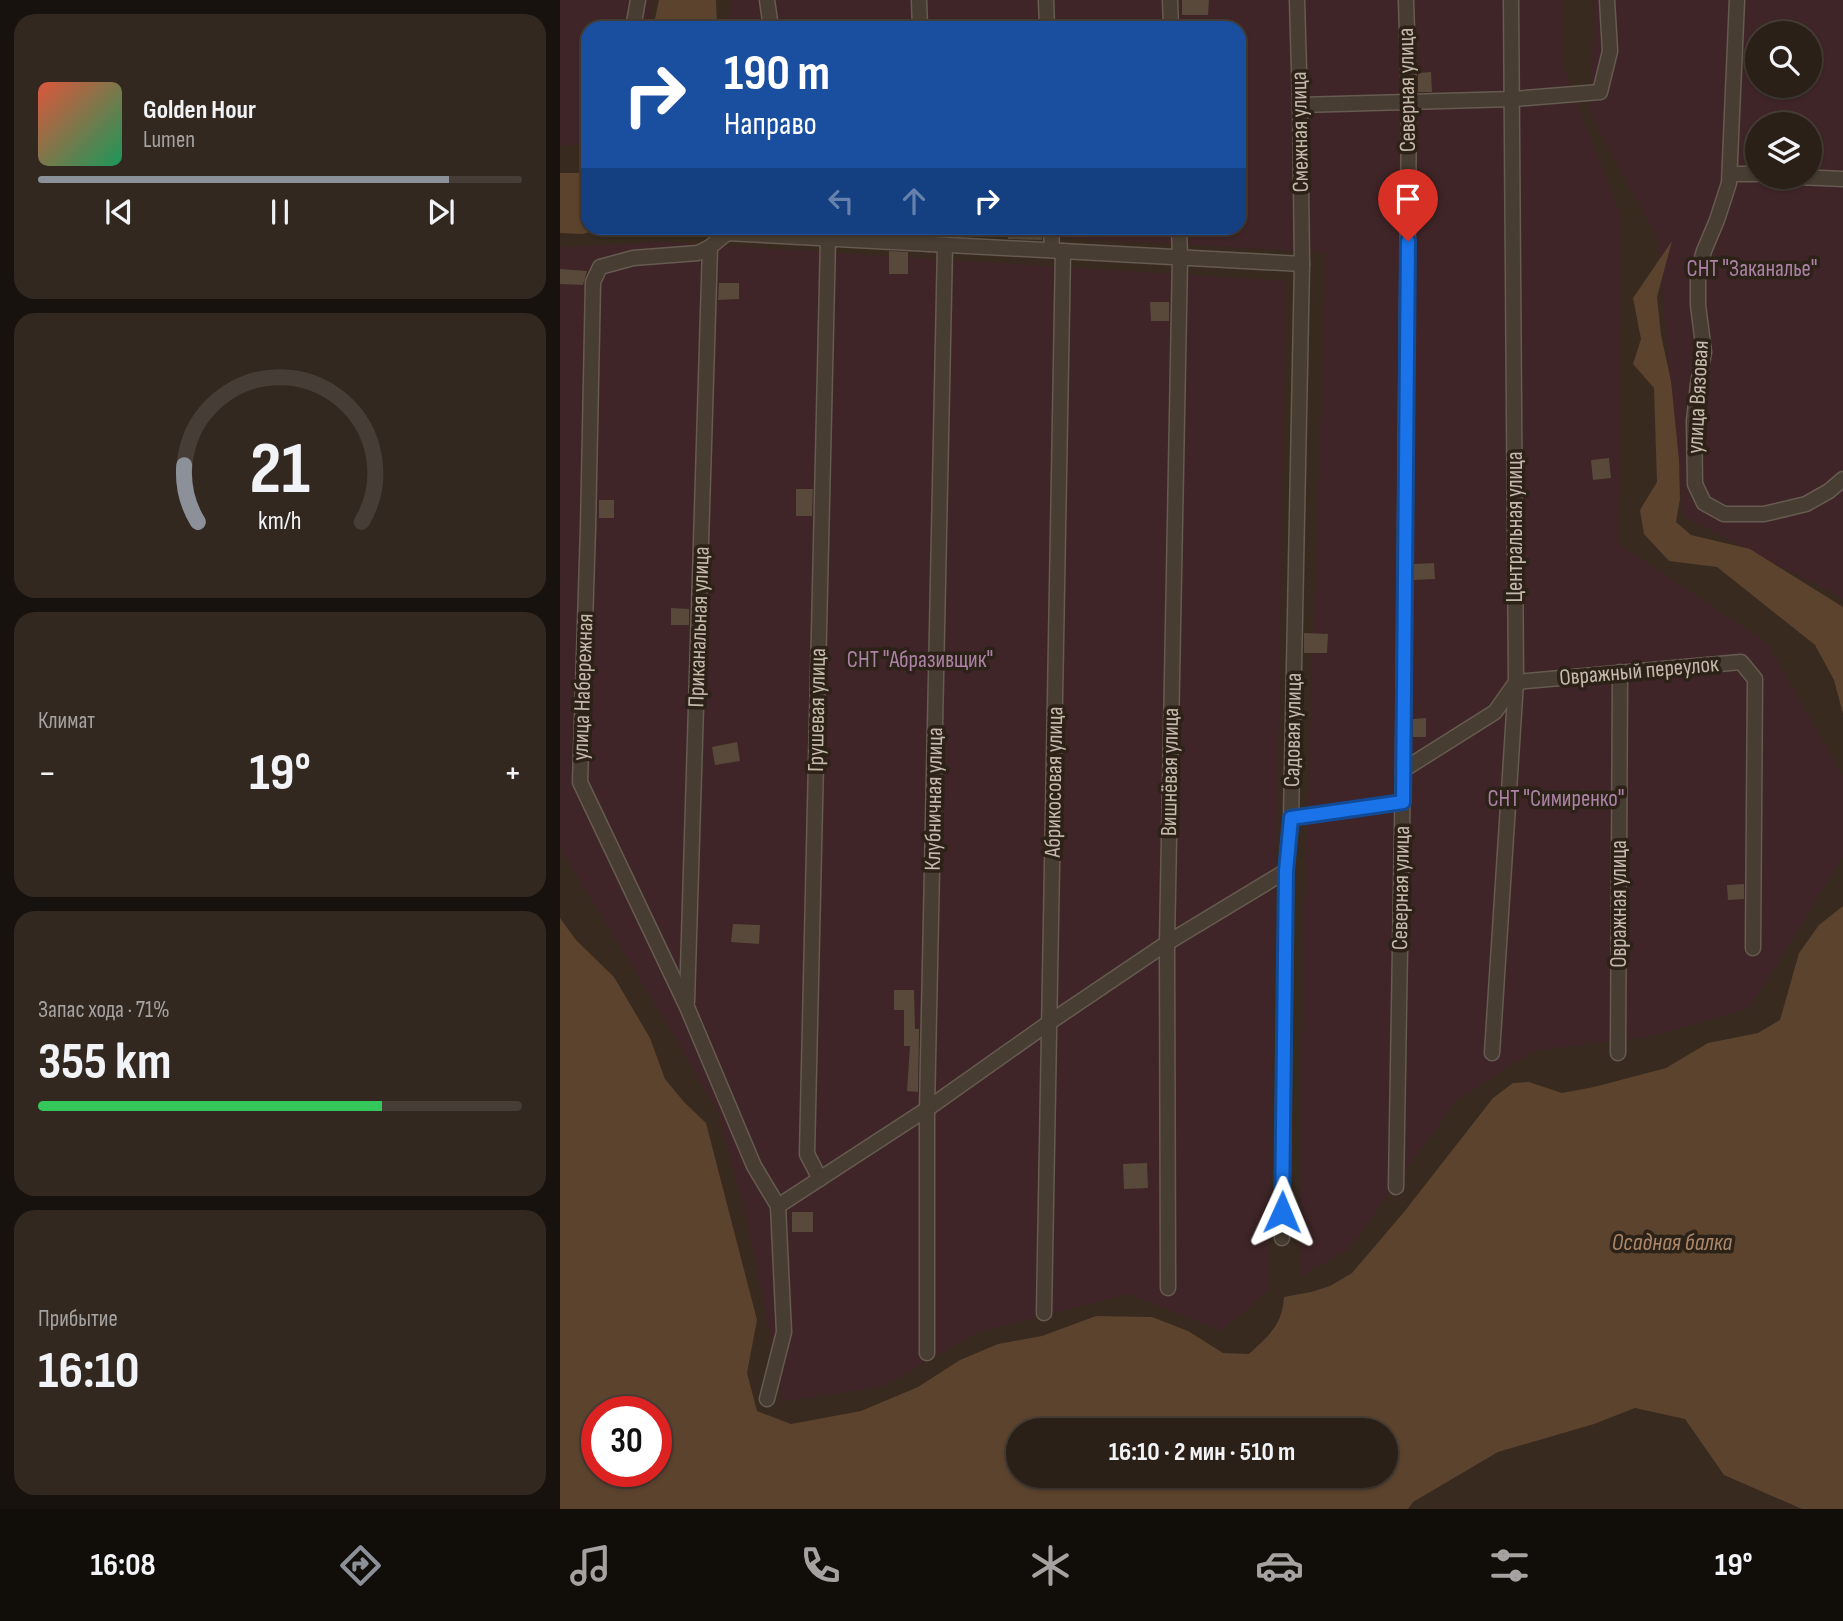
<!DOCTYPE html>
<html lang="ru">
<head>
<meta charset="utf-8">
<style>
	:root { --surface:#2a2017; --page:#322820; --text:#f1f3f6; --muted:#a5a3a1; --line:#463e36; --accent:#8c9099 }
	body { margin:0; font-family:"Sofia Sans Condensed",sans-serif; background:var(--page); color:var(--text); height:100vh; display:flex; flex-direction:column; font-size:26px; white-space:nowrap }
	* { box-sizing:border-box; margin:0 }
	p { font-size:23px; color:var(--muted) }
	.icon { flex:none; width:38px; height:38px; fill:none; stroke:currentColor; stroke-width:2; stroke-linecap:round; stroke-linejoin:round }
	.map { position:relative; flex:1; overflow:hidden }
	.side { display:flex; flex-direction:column; gap:14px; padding:14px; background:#17120d; width:560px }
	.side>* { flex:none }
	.guide { position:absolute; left:21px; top:21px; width:665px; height:214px; border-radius:21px; box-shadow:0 2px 5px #0004,0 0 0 2px var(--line); background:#1a4fa0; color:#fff; overflow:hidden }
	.tools { position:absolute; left:1185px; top:21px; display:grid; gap:14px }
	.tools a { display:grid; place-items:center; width:77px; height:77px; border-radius:50%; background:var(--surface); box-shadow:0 2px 5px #0004,0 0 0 2px var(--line); font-size:35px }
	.speed { position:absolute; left:21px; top:1396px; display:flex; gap:14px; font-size:35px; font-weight:700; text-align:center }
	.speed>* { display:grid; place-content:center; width:91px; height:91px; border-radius:50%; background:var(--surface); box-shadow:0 2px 5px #0004,0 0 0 2px var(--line); line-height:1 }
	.speed .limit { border:10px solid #d22; background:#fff; color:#111 }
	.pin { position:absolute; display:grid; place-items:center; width:60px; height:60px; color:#fff; margin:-72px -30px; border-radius:50% 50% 50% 0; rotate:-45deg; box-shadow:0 0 7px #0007 }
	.pin .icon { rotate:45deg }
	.me { position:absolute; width:77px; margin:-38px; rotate:1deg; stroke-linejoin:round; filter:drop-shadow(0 0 5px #0008) }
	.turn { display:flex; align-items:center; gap:24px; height:147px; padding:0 28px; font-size:32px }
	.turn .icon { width:91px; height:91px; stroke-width:2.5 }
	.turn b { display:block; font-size:49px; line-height:60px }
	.lanes { display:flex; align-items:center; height:66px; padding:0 28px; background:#0003; justify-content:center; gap:35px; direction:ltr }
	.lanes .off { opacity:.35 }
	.big { font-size:52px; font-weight:700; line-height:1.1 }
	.side .card { flex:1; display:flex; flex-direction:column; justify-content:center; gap:10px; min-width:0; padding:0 24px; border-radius:21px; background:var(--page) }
	.side .dial { align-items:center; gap:0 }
	.dial svg { height:182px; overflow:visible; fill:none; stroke:var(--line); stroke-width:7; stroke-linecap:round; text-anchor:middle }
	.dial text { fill:var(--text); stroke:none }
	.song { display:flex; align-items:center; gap:21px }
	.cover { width:84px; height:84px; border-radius:10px; background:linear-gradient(135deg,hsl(10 70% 55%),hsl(150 70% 35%)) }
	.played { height:7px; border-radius:4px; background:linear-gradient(90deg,var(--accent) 85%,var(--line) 85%) }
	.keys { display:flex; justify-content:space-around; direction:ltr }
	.heat { display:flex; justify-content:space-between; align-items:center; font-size:38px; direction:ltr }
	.charge { height:10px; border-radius:5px; background:linear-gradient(90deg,#34c759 71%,var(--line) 0) }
	.trip { position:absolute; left:446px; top:1418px; width:392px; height:70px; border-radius:35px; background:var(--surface); box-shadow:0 2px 5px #0004,0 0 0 2px var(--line); font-weight:700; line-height:70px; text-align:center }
	.tab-bar { display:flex; height:112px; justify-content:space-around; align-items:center; background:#110d09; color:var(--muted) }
	.tab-bar .icon { width:49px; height:49px }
	.tab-bar .on { color:var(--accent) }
	.tab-bar b { font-size:32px; color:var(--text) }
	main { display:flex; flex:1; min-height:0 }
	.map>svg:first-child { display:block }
	.green { fill:#3f2528; fill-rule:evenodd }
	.water { fill:#5c432e; fill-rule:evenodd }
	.building { fill:#58493a }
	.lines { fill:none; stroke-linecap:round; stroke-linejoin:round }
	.minor-casing { stroke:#665b50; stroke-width:17 }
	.minor { stroke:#483d32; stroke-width:14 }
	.route-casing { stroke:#114b97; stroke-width:18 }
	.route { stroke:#1a73e8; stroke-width:12 }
	.labels { text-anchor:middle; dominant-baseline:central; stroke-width:7; stroke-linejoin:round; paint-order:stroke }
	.street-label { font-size:23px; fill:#c5b9ac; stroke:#2d2218 }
	.park-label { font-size:23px; fill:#ac82a6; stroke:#2d2218 }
	.water-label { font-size:24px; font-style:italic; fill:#ab886b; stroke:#2d2218 }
</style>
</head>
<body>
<main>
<section class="side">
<div class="card">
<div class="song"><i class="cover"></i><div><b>Golden Hour</b><p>Lumen</p></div></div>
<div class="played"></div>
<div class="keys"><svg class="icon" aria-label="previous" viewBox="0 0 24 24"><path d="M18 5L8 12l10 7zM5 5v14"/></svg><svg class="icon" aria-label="pause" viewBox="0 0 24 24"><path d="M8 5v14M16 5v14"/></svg><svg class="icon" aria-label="next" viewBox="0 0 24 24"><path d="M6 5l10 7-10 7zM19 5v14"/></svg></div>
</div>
<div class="card dial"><svg viewBox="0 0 100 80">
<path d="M14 69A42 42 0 1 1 86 69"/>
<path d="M14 69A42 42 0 0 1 8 44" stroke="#8c9099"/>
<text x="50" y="56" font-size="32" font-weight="700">21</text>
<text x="50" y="72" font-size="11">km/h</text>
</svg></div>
<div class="card"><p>Климат</p>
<div class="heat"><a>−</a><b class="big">19°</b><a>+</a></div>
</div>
<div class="card"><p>Запас хода · 71%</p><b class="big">355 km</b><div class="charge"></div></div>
<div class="card"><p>Прибытие</p><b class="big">16:10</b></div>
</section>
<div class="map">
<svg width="1283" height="1509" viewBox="0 0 1283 1509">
	<rect width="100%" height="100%" fill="#382a1f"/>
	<!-- green -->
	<g class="green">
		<polygon points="0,0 93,0 86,28 28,28 28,143 0,146"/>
		<polygon points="172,0 1003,0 1003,65 1062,220 1058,543 1207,643 1283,776 1283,857 1190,1008 1096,1035 973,1051 896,1101 789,1249 739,1277 744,912 766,253 341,228 679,228 679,28 168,28"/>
		<path d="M1034,0H1283V599L1123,516L1097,238L1030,115ZM1197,33H1250V86H1197ZM1197,124H1250V177H1197Z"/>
		<polygon points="106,242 726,281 709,1290 661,1331 569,1294 416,1333 322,1387 223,1401 188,1225 159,1115 109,1028 0,848 0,247"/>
	</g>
	<!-- water -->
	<g class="water">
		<polygon points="99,0 156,0 157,28 93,28"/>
		<polygon points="0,173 28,173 28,228 43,228 23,234 0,233"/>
		<polygon points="1112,241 1097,297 1101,335 1111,381 1119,460 1120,499 1116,522 1131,535 1190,549 1283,607 1283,714 1274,680 1255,645 1157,567 1109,561 1084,534 1080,510 1097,482 1094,388 1073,364 1081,339 1073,298"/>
		<path d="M1283,906V1509H1242L1164,1475L1125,1419L1075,1408L1034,1424L938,1452L853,1502L848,1509H0V918L16,940L54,977L90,1038L105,1079L124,1102L146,1123L197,1320L187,1373L197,1411L231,1424L301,1411L358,1387L400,1360L438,1344L482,1336L536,1316L592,1317L628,1331L663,1353L689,1354C709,1335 722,1326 724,1297L751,1292L770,1286L792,1273L844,1212L933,1098L953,1083L969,1082L1002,1093L1034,1087L1106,1068L1148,1043L1198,1033L1220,1020L1239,953L1259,925ZM37,1412H96V1472H37ZM458,1430H826V1475H458Z"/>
	</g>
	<!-- building -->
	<g class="building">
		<polygon points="622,0 649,0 648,15 622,15"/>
		<polygon points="871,72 872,92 858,92 858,73"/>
		<polygon points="448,228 481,228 482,240 448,239"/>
		<polygon points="329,251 348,252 348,274 329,274"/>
		<polygon points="0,269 27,271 23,285 0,284"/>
		<polygon points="159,283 179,283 179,299 158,300"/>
		<polygon points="590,302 609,302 609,321 591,321"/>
		<polygon points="1049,458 1051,478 1033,480 1031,460"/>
		<polygon points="236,489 253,489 252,516 236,516"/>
		<rect x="39" y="500" width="15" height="18"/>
		<polygon points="874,563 875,579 854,580 854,564"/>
		<polygon points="111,608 129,609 129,625 111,625"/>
		<polygon points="744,633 768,634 767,653 744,653"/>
		<polygon points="866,718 866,737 853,737 853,719"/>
		<polygon points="177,742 180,761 155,765 152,747"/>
		<polygon points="1184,884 1184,899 1168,900 1167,885"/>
		<polygon points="173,924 200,925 199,944 171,942"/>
		<polygon points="334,990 354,990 355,1029 359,1029 358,1092 347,1091 350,1046 344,1046 344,1010 334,1010"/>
		<polygon points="587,1163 588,1188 564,1189 563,1164"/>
		<rect x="232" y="1212" width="21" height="20"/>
	</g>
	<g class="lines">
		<!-- minor casing -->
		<g class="minor-casing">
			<g id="minor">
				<polyline points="207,0 211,28"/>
				<polyline points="359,0 360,28"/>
				<polyline points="486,0 487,28"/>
				<polyline points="610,0 611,28"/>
				<polyline points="1177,0 1169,183 1157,220 1144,251 1138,271 1138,305 1144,352 1138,384 1134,421 1135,484 1144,503 1164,514 1204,514 1246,504 1269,491 1283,479"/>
				<polyline points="73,28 78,0"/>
				<polyline points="740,105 953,99 1040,92 1050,51 1047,0"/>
				<polyline points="1170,174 1197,174"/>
				<polyline points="1238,177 1283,179"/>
				<polyline points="170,228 167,233 150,247 138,253 73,258 40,267 33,282 28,528 20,782 127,1007 194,1166 218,1206 224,1332 207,1399"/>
				<polyline points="367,228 368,244"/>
				<polyline points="491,228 492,250"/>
				<polyline points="167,233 742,264"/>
				<polyline points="843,770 935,712 956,682 1181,662 1195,679 1193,948"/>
				<polyline points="731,818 843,802"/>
				<polyline points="127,1002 150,247"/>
				<polyline points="932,1053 956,682 951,0"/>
				<polyline points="1058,1053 1060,672"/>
				<polyline points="260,1179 247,1154 268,239"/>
				<polyline points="836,1187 843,770 849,102 846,0"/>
				<polyline points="218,1206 367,1109 490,1022 607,943 726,871"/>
				<polyline points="722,1238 726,871 731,818 742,264 740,105 737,0"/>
				<polyline points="608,1288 607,943 620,257 619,228"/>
				<polyline points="484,1313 503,251"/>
				<polyline points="367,1353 367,1109 385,245"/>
			</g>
		</g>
		<!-- minor -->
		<use href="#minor" class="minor"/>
	</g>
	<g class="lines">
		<!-- route casing -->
		<g class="route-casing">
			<polyline id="route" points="722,1212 726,871 731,818 843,802 848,241"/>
		</g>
		<!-- route -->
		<use href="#route" class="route"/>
	</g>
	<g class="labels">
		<!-- street labels -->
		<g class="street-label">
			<text transform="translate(847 90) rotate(-91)">Северная улица</text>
			<text transform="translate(740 132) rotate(-91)">Смежная улица</text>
			<text transform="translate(1138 397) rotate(-87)">улица Вязовая</text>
			<text transform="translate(955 527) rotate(-90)">Центральная улица</text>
			<text transform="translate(139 627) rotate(-88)">Приканальная улица</text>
			<text transform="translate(1079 671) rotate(-5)">Овражный переулок</text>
			<text transform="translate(23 687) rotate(-88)">улица Набережная</text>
			<text transform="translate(257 710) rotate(-89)">Грушевая улица</text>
			<text transform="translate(733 730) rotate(-89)">Садовая улица</text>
			<text transform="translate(610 772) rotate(-89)">Вишнёвая улица</text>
			<text transform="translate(494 782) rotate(-89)">Абрикосовая улица</text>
			<text transform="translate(374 799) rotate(-89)">Клубничная улица</text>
			<text transform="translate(841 888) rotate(-89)">Северная улица</text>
			<text transform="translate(1059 904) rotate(-90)">Овражная улица</text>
		</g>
		<!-- park labels -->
		<g class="park-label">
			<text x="1192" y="269">СНТ "Заканалье"</text>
			<text x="360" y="660">СНТ "Абразивщик"</text>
			<text x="996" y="799">СНТ "Симиренко"</text>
		</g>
		<!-- water labels -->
		<g class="water-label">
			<text x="1112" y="1242">Осадная балка</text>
		</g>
	</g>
</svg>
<div class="tools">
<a><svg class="icon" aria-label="search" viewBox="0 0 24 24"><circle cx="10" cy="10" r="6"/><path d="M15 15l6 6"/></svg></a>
<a><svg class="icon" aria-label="layers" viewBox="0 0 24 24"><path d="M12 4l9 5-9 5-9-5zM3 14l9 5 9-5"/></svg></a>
</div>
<div class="speed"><div class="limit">30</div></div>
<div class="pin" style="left:848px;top:241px;background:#d93025"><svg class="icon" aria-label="arrive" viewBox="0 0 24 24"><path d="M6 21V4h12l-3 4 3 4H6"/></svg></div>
<svg class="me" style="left:722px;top:1212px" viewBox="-20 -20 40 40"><path d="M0-17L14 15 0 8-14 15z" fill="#1a73e8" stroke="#fff" stroke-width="4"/></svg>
<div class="trip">16:10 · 2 мин · 510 m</div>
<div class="guide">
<div class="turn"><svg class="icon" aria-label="right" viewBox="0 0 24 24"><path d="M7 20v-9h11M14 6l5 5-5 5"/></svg><div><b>190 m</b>Направо</div></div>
<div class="lanes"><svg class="icon off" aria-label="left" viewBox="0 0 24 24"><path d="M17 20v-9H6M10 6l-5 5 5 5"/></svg><svg class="icon off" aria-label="ahead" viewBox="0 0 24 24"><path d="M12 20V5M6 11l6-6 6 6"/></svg><svg class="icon" aria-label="right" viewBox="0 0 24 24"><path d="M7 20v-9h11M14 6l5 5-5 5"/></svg></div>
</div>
</div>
</main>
<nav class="tab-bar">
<b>16:08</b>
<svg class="icon on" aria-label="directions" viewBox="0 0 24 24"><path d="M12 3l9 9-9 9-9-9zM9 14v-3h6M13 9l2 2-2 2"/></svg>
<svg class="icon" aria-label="music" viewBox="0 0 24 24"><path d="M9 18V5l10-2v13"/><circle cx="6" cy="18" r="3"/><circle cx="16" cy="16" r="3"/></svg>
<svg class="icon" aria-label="phone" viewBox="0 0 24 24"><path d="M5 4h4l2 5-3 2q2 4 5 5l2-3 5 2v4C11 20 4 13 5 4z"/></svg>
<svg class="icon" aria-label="climate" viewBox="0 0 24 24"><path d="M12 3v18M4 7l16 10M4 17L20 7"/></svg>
<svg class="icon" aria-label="car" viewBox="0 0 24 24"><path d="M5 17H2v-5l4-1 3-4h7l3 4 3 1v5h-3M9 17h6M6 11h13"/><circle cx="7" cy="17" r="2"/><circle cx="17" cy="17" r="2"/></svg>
<svg class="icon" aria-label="filters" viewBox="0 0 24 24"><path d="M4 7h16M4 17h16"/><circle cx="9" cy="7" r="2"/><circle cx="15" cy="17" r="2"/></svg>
<b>19°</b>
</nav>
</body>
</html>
